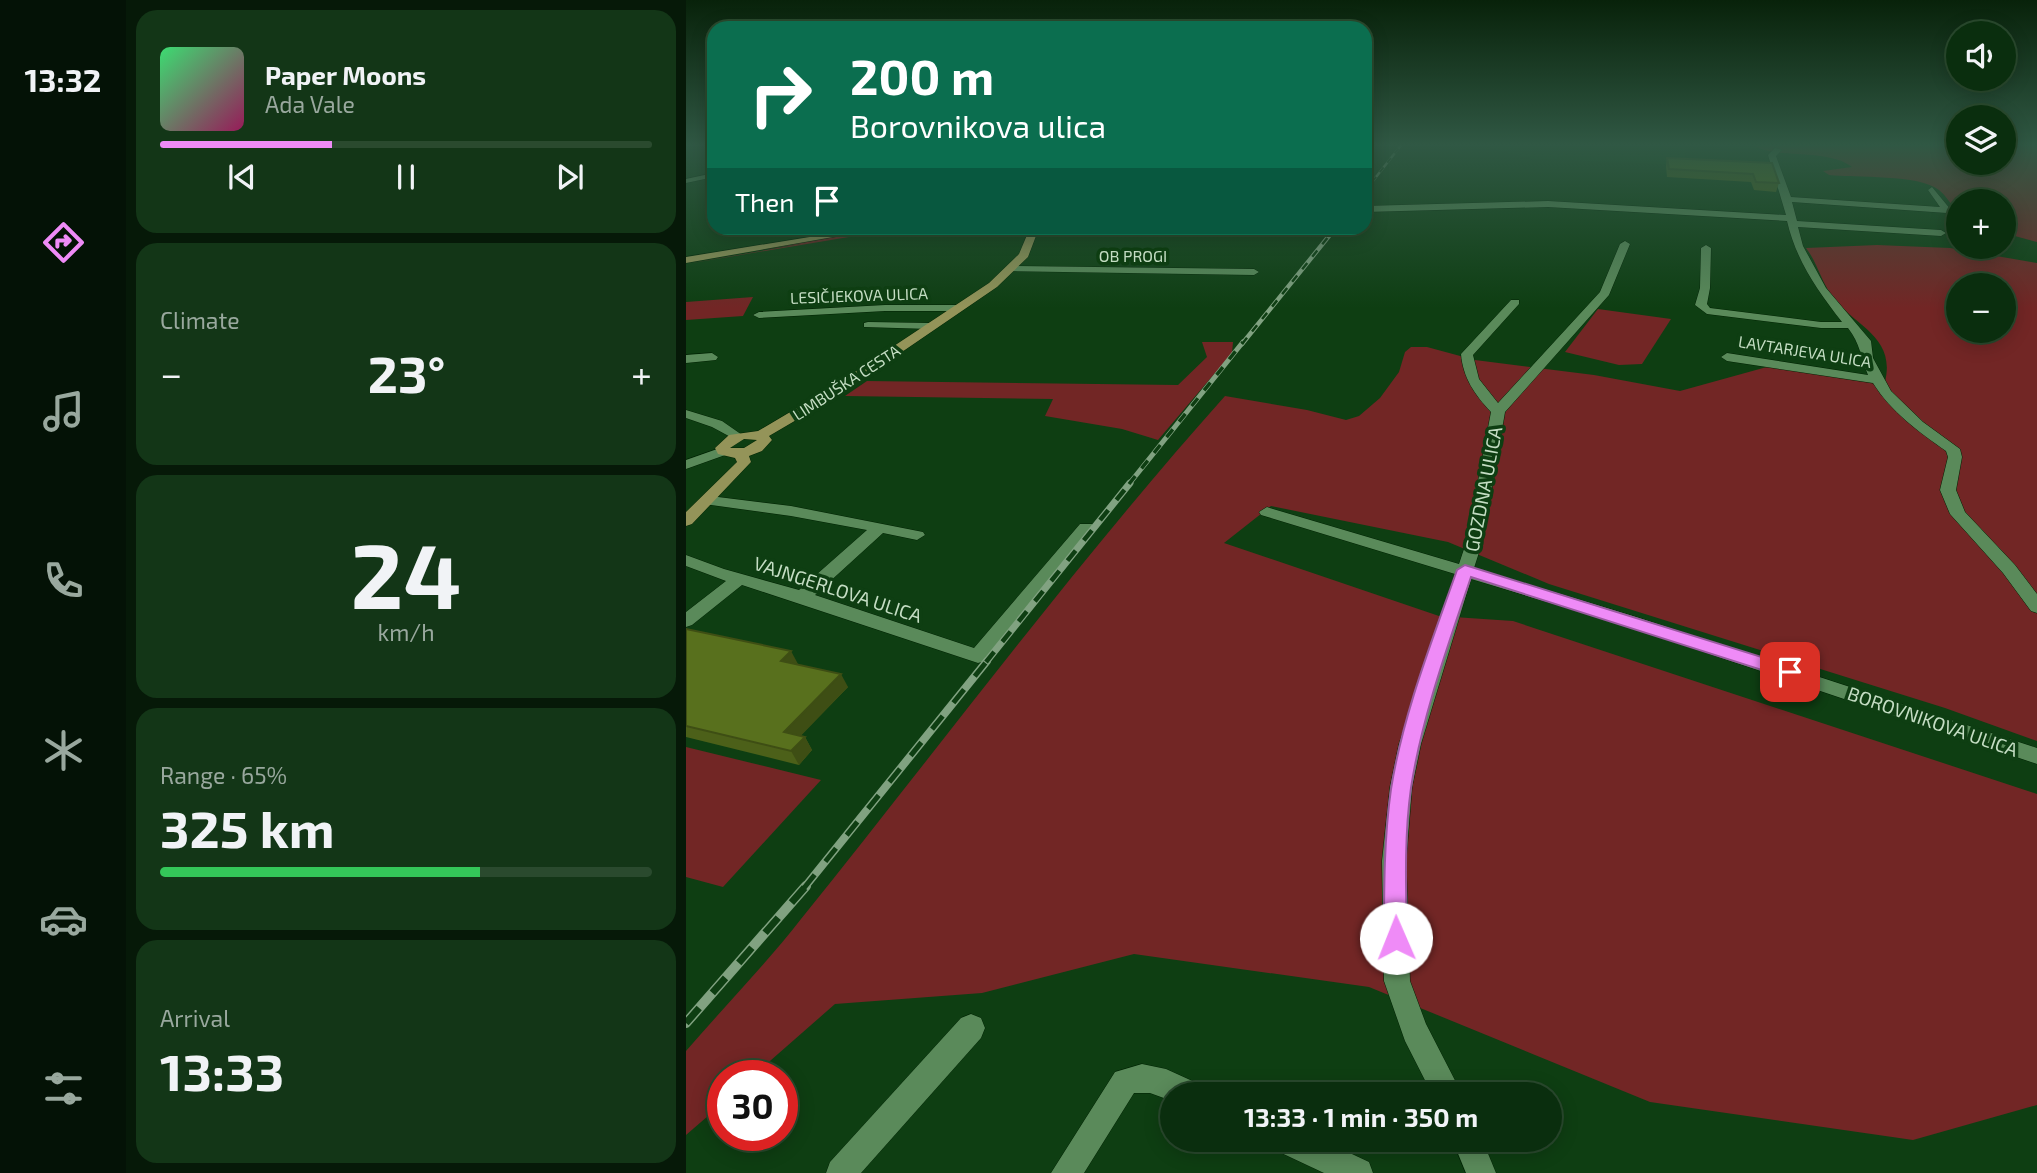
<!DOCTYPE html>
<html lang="en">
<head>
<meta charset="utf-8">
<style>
	:root { --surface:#0a2e0e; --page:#133617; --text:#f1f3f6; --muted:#99a89e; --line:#2a4a2e; --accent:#ef8bf7 }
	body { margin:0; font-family:"Exo 2",sans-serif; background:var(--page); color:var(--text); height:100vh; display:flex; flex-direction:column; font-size:26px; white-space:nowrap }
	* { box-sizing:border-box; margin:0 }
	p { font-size:23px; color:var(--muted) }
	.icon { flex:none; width:38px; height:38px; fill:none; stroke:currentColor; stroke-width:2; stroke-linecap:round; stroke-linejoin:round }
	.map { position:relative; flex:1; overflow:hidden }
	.panel { display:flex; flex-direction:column; gap:10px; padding:10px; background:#061908; width:560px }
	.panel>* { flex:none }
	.top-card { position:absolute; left:21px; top:21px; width:665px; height:214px; border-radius:21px; box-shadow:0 4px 18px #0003,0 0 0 2px var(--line); background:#0b6e4f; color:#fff; overflow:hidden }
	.buttons { position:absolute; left:1260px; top:21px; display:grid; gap:14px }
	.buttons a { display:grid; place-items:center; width:70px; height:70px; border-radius:50%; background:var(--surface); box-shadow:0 4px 18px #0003,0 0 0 2px var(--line); font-size:35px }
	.speed { position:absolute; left:21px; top:1060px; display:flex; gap:14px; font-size:35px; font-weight:700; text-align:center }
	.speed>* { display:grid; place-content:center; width:91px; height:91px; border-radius:50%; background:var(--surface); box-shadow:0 4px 18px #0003,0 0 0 2px var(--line); line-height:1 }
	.speed .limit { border:10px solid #d22; background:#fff; color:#111 }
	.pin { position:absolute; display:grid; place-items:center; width:60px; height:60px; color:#fff; margin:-30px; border-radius:14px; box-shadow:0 4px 10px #0006 }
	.me { position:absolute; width:77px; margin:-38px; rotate:359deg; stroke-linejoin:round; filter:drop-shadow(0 0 5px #0008) }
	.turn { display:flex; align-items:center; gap:24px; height:147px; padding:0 28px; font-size:32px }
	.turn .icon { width:91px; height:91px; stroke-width:2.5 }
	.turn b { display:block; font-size:49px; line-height:60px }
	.then { display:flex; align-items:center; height:66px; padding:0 28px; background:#0003; gap:14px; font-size:26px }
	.big { font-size:52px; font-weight:700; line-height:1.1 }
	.panel .widget { flex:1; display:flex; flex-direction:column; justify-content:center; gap:10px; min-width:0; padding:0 24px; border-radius:21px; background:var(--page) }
	.panel .dial { align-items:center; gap:0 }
	.dial b { font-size:91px; line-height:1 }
	.song { display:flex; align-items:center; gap:21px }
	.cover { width:84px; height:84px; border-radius:10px; background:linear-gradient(135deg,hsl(140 70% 55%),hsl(330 70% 35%)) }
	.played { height:7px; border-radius:4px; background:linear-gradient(90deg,var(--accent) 35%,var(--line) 35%) }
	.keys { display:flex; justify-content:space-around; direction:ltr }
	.heat { display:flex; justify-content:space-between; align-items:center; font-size:38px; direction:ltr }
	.charge { height:10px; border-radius:5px; background:linear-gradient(90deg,#34c759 65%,var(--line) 0) }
	.trip { position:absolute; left:474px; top:1082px; width:402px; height:70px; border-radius:35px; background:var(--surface); box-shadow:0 4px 18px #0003,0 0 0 2px var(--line); font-weight:700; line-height:70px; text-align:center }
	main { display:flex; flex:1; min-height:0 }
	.tabs { display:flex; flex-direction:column; width:126px; justify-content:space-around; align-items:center; background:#041206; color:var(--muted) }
	.tabs .icon { width:49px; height:49px }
	.tabs .selected { color:var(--accent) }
	.tabs b { font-size:32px; color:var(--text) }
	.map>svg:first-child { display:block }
	.built { fill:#0d4613 }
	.green { fill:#722625; fill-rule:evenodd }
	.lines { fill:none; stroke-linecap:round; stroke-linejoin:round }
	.minor-casing { stroke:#002303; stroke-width:1 }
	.major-casing { stroke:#002303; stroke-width:1 }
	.minor { fill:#5a8a5a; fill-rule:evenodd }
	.major { fill:#949459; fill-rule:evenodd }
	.rail-far5-casing { stroke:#81a281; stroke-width:2.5 }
	.rail-far4-casing { stroke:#81a281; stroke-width:4.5 }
	.rail-far3-casing { stroke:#81a281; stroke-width:5 }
	.rail-far2-casing { stroke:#81a281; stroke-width:7 }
	.rail-far1-casing { stroke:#81a281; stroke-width:8 }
	.rail-casing { stroke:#81a281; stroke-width:10 }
	.rail-far5 { stroke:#0e3e12; stroke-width:2; stroke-dasharray:6; stroke-linecap:butt }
	.rail-far4 { stroke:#0e3e12; stroke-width:2.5; stroke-dasharray:8; stroke-linecap:butt }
	.rail-far3 { stroke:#0e3e12; stroke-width:3.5; stroke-dasharray:10; stroke-linecap:butt }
	.rail-far2 { stroke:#0e3e12; stroke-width:4.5; stroke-dasharray:13; stroke-linecap:butt }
	.rail-far1 { stroke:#0e3e12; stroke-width:5; stroke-dasharray:17; stroke-linecap:butt }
	.rail { stroke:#0e3e12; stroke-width:7; stroke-dasharray:20; stroke-linecap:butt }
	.wall { fill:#4c6019 }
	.shaded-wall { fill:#3e4e14 }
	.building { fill:#58701d; stroke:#3e4e14; stroke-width:2 }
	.route { fill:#ef8bf7; stroke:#9b5aa1; stroke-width:2 }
	.labels { text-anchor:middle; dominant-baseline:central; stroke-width:7; stroke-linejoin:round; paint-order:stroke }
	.far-street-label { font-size:16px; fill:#c4ddc3; stroke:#0e3e12 }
	.street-label { font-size:19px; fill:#c4ddc3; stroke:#0e3e12 }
</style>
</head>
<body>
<main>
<nav class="tabs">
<b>13:32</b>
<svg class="icon selected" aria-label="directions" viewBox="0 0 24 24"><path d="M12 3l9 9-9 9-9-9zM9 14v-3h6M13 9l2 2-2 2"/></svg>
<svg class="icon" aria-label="music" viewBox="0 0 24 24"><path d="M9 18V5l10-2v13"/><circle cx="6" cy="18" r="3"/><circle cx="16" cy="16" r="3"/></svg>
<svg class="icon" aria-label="phone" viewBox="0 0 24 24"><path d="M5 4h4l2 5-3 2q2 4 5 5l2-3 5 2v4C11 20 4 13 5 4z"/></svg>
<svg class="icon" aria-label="climate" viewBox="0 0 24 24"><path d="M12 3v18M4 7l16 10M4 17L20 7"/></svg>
<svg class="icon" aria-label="car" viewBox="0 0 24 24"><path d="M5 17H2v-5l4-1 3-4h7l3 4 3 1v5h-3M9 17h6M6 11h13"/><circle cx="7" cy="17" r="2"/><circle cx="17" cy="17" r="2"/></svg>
<svg class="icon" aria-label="filters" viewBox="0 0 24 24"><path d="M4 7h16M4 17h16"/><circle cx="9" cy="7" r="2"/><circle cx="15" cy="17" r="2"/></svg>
</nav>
<section class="panel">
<div class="widget">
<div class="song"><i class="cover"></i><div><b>Paper Moons</b><p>Ada Vale</p></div></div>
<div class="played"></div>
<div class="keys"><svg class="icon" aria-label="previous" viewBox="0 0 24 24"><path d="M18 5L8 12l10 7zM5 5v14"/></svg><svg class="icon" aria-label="pause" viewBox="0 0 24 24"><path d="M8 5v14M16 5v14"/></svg><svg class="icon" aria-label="next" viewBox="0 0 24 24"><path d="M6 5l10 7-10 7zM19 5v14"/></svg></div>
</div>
<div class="widget"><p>Climate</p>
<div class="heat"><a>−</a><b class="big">23°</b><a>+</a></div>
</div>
<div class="widget dial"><b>24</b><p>km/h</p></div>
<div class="widget"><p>Range · 65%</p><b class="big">325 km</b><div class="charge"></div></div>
<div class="widget"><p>Arrival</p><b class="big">13:33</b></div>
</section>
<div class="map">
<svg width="1351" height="1173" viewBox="0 0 1351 1173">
	<rect width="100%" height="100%" fill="#0e3e12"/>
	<!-- built -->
	<polygon class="built" points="790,144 1067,144 1070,148 1081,151 999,144 999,164 977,164 847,159"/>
	<!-- green -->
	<g class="green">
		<path d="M1067,144H1272V163H1318V144H1351V242L1318,233V201H1272V210C1264,205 1261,196 1253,190C1233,174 1170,178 1143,175L1137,171L1166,167C1142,147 1082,160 1067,144Z"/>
		<polygon points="198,228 217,228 0,264 115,244 0,261"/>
		<path d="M1191,245L1264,248L1351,263V741L1259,708L863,584L762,542L585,506L538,543L753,616L827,621L1351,794V1105L1227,1140L964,1102L683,987L448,954L296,993L149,1004L67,1076H37V1103L0,1135V1051C38,1007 79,965 115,919C256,744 389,564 539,396L621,410L660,420L673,416L694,398L713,372L719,352L725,347H741L789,360L908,375L994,391L1088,365L1199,382C1210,336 1169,327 1146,296C1135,281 1131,262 1120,248ZM1272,285H1318V331H1272Z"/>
		<polygon points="67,297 57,316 0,320 0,302"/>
		<polygon points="912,309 985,319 956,364 933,365 879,352"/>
		<polygon points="516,342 547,342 546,353 472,440 436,429 359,416 367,399 159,396 181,381 492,385 521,357"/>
		<polygon points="0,747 135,780 37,887 0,877"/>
	</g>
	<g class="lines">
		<!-- minor casing -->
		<g class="minor-casing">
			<g id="minor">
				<path d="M1089,148L1096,150L1090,156L1105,197L1254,207L1242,190L1246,187L1265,210L1261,213L1106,202L1111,221L1255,230L1260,233L1255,236L1112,227L1117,246L1140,288L1185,341L1187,358L1205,391L1237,422L1274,449L1276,457L1270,490L1279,512L1329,565L1351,594V613L1345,611L1317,573L1264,514L1254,490L1262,457L1260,451C1233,432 1205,412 1187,383L1041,361L1035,357L1041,353L1182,375C1175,358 1174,343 1162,328H1135L1021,314L1009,305L1014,288L1015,248L1020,245L1025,248L1024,288L1021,304L1024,308L1135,322H1156C1131,290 1110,260 1101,221L862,207L679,212V206L862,201L1100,215L1082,155Z"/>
				<polygon points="28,173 28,177 0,183 0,179"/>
				<polygon points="342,228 353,228 348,231"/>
				<path d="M939,241L944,244L923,295L819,412L797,540L788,568L947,616L1351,748V764L935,624L785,579L735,744L726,787L720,861L724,981L740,1024L776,1094H746L719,1041L698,981L696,861L704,787L713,744L769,574L575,515L573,512L581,507L587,509L773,564L781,540L805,412C789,395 777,378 775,354L825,300H833V304L787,355L793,379L812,403L914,292L934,244Z"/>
				<polygon points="326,266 568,269 573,272 568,275 322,271 322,267"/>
				<polygon points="199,305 273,305 279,308 273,311 199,311 73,318 67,315 73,312"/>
				<polygon points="182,322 244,323 250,326 244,329 178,327 178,323"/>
				<polygon points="26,353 32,357 30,360 0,363 0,355"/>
				<polygon points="0,410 36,421 59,437 52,441 26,427 0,418"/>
				<polygon points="37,447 44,451 42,454 0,469 0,460"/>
				<polygon points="24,496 105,506 237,532 239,535 231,540 197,533 129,595 288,648 394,524 406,524 408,527 299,661 292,663 56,585 6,625 0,627 0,612 40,581 0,566 0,555 38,569 113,590 181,530 105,516 18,504 16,501 18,498"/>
				<polygon points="285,1014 295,1018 299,1028 295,1038 175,1173 140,1173 144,1162 275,1018"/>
				<polygon points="456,1064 480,1069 513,1084 517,1094 486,1094 486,1101 464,1093 448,1093 398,1173 365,1173 429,1072"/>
				<polygon points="585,1139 634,1139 683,1162 687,1173 638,1173 589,1150"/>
				<polygon points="766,1139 796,1139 810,1173 780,1173"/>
			</g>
		</g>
		<!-- major casing -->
		<g class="major-casing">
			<g id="major">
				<polygon points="179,228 198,228 0,263 0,257"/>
				<path d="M344,228H353L342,257L311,287L153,395L83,436L86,440L76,451L63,456L65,462L6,524L0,526V512L51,462L49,458L32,454L29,448L43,435L72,431L143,389L303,283L333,254ZM58,439L71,440L58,448H44Z"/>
			</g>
		</g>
		<!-- minor -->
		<use href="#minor" class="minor"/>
		<!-- major -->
		<use href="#major" class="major"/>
		<!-- rail-far5 casing -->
		<g class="rail-far5-casing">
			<g id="rail-far5">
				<polyline points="679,191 716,144"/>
				<polyline points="645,233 649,228"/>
			</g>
		</g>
		<!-- rail-far4 casing -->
		<g class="rail-far4-casing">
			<polyline id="rail-far4" points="556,344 647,231"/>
		</g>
		<!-- rail-far3 casing -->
		<g class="rail-far3-casing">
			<polyline id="rail-far3" points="443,484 557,342"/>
		</g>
		<!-- rail-far2 casing -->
		<g class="rail-far2-casing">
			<polyline id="rail-far2" points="300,662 444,483"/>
		</g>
		<!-- rail-far1 casing -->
		<g class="rail-far1-casing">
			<polyline id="rail-far1" points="118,888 301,661"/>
		</g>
		<!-- rail casing -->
		<g class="rail-casing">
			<polyline id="rail" points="0,1023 120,886"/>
		</g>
		<!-- rail-far5 -->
		<use href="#rail-far5" class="rail-far5"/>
		<!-- rail-far4 -->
		<use href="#rail-far4" class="rail-far4"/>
		<!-- rail-far3 -->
		<use href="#rail-far3" class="rail-far3"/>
		<!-- rail-far2 -->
		<use href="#rail-far2" class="rail-far2"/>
		<!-- rail-far1 -->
		<use href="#rail-far1" class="rail-far1"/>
		<!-- rail -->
		<use href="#rail" class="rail"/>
	</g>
	<!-- wall -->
	<g class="wall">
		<polygon points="981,158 1086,163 1093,183 1090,192 1068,190 1065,182 981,177 980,166"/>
		<polygon points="0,629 112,664 162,687 114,736 119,737 126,750 113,765 0,737"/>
	</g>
	<!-- shaded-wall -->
	<g class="shaded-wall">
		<polygon points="105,651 112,664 95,661"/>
		<polygon points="155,674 162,687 105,746 98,732"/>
		<polygon points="119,737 126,750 113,765 105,751"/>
	</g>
	<!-- building -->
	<g class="building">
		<polygon points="981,158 1086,163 1093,183 1070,182 1067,174 983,169"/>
		<polygon points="0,629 105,651 95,661 155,674 98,732 119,737 105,751 0,726"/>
	</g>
	<!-- sky -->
	<linearGradient id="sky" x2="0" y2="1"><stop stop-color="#08220a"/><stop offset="0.47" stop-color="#305844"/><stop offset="1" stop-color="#305844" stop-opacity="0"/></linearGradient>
	<rect width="1351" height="308" fill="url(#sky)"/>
	<!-- route -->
	<path class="route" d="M779,565L1111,668L1113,672L1111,677H1098L785,577C762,646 736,716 725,788C718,838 720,888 721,938L718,945L710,948L701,945L698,938C698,888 698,838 705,789C717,714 746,641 771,570Z"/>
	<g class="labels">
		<!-- far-street labels -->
		<g class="far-street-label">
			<text x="447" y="255">OB PROGI</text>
			<text transform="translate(173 295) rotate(-2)">LESIČJEKOVA ULICA</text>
			<text transform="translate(1119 351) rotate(9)">LAVTARJEVA ULICA</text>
			<text transform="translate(160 382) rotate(-33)">LIMBUŠKA CESTA</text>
		</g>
		<!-- street labels -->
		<g class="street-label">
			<text transform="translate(797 489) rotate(-79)">GOZDNA ULICA</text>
			<text transform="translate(152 589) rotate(18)">VAJNGERLOVA ULICA</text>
			<text transform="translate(1247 721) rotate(19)">BOROVNIKOVA ULICA</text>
		</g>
	</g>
</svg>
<div class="buttons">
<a><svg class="icon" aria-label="sound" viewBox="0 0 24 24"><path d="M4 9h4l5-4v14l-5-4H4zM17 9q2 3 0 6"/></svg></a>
<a><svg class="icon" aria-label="layers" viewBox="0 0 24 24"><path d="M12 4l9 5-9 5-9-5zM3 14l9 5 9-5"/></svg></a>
<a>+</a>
<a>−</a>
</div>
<div class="speed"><div class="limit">30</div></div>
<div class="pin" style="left:1104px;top:672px;background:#d93025"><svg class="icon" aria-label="arrive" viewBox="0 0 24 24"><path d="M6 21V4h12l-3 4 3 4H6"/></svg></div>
<svg class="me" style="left:710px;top:938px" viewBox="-20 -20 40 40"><circle r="19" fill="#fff"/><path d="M0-13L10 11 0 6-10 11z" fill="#ef8bf7"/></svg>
<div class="trip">13:33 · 1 min · 350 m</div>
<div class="top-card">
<div class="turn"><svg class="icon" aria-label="right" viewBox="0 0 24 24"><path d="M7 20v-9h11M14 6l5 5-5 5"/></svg><div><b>200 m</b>Borovnikova ulica</div></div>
<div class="then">Then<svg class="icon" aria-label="arrive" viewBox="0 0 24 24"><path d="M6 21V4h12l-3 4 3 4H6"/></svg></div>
</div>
</div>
</main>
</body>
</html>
